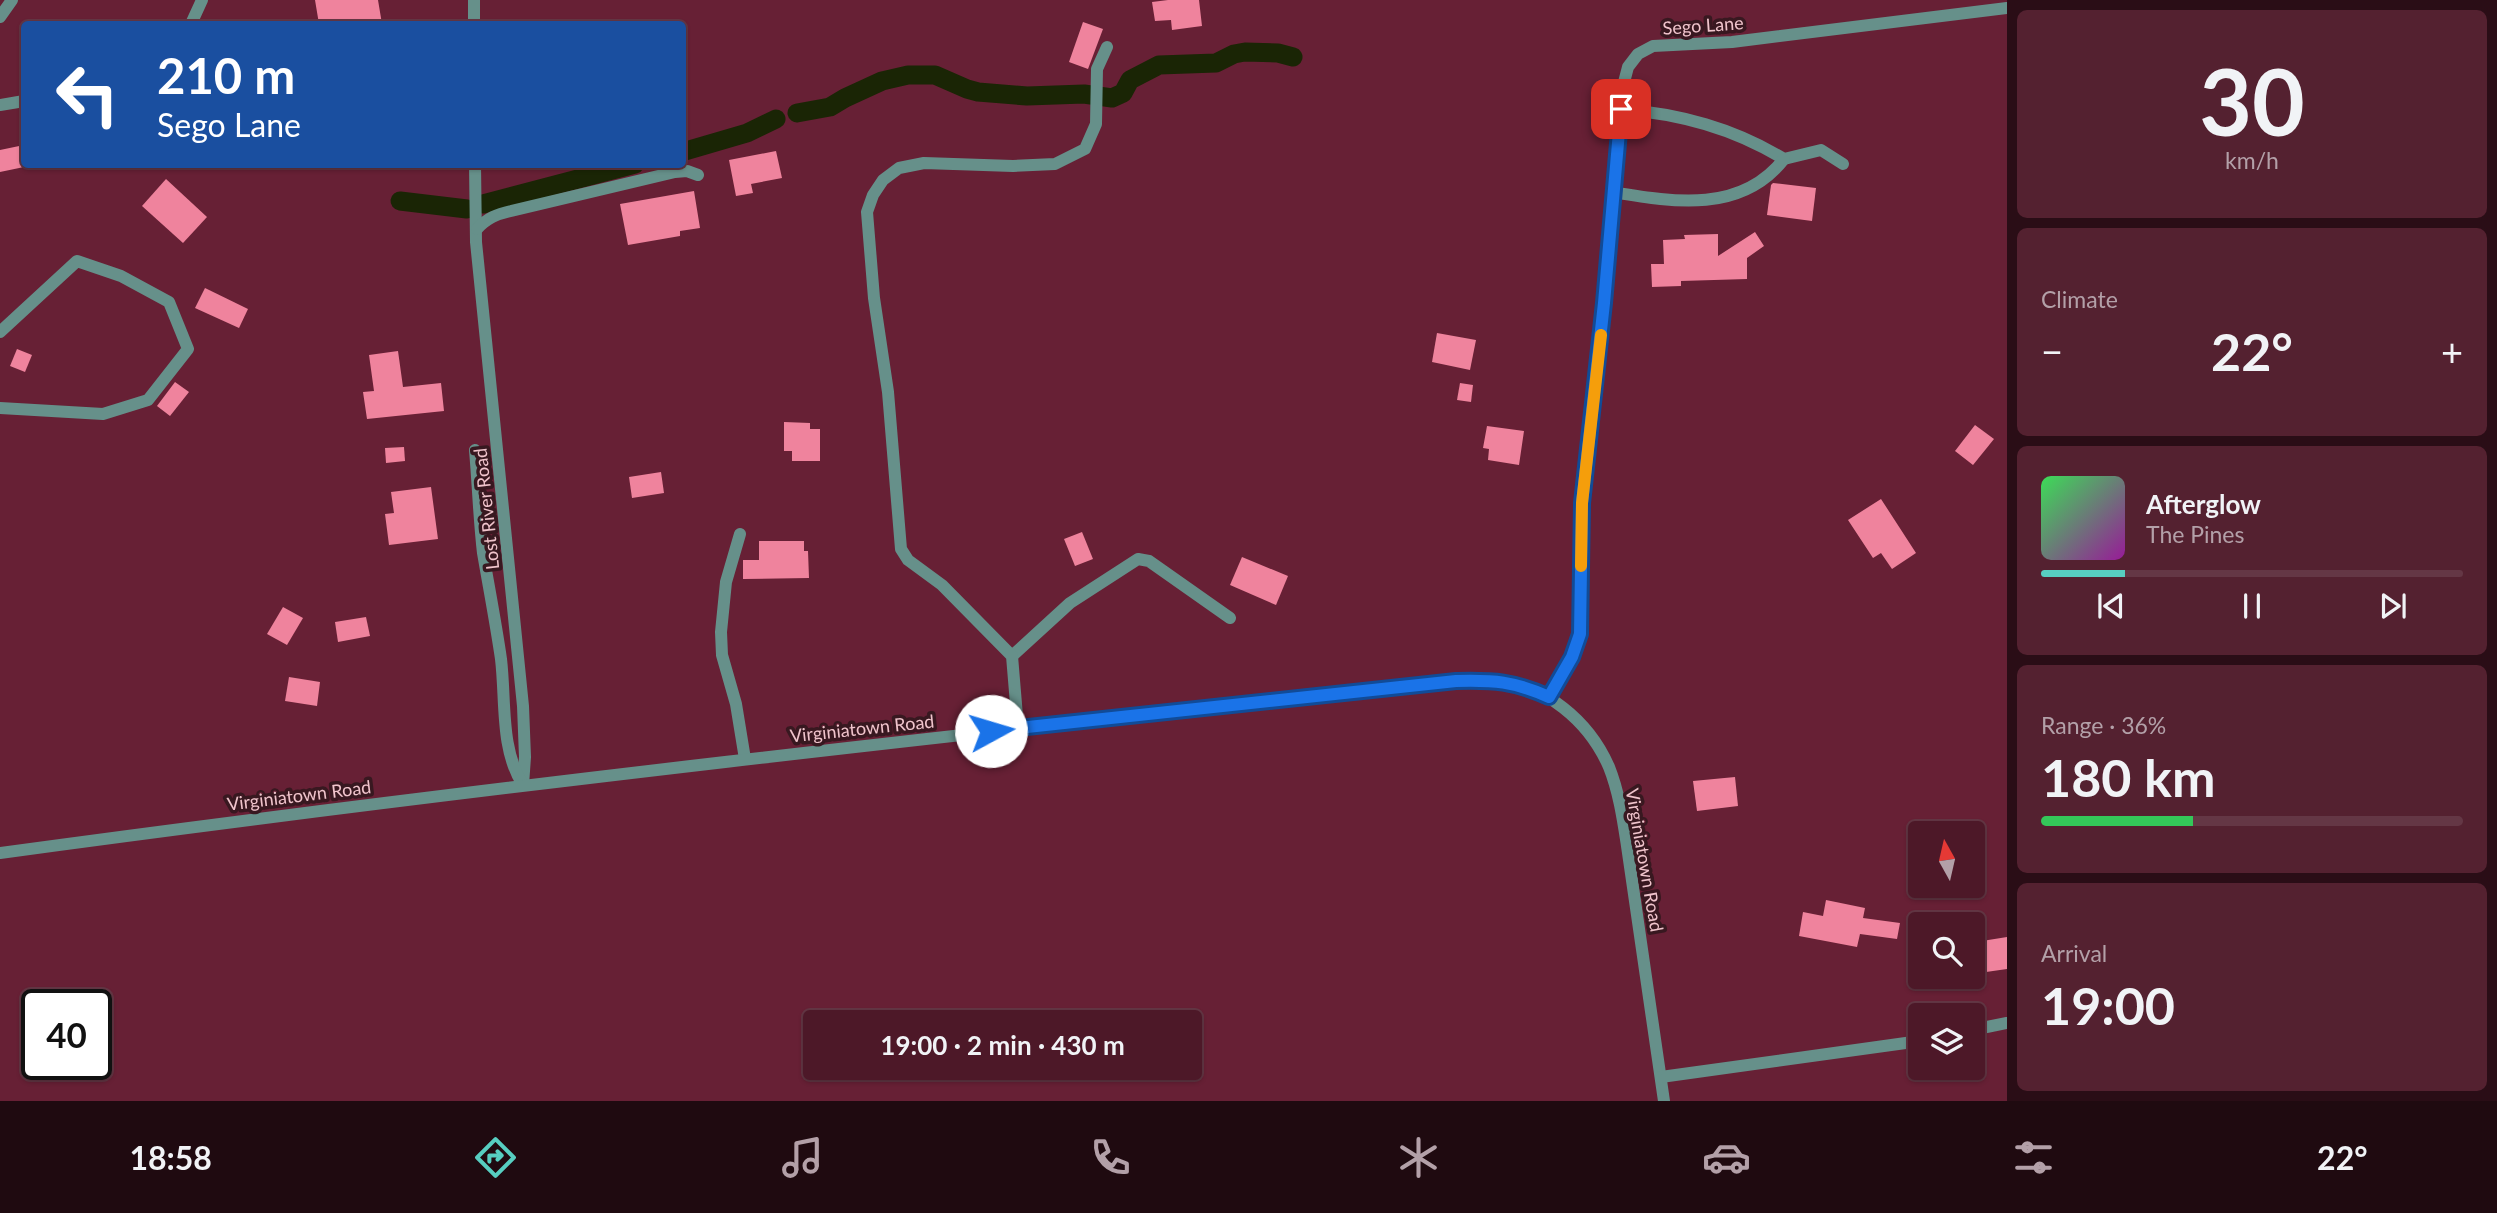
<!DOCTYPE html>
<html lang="en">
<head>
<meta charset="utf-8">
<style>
	:root { --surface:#4d1828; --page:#542130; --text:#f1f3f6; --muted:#b3a0a8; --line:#643745; --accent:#57cec1 }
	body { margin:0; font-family:Lato,sans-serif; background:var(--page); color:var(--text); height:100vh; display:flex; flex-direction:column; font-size:26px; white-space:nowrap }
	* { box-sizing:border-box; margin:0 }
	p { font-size:23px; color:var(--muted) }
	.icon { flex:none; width:38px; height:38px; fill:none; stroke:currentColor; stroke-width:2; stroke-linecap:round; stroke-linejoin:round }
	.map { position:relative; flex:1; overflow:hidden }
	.panel { display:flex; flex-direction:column; gap:10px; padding:10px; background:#2a0d16; width:490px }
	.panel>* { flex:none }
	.hud { position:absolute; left:21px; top:21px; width:665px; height:147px; border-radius:7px; box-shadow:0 2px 5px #0004,0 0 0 2px var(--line); background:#1a4fa0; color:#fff; overflow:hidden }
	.needle { width:46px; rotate:352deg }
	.tools { position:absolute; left:1908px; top:821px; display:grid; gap:14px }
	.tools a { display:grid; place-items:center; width:77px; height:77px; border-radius:7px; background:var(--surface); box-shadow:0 2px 5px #0004,0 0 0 2px var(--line); font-size:35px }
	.speed { position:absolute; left:21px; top:989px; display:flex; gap:14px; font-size:35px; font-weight:700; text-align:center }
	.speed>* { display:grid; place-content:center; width:91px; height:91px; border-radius:50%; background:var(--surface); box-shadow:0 2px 5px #0004,0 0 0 2px var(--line); line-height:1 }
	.speed .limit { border:4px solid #111; border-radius:10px; background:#fff; color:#111 }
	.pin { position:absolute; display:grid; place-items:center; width:60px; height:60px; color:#fff; margin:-30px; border-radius:14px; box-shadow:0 4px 10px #0006 }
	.me { position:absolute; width:77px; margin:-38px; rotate:84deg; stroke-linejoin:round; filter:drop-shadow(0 0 5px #0008) }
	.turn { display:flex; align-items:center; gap:24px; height:147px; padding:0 21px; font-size:32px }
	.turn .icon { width:91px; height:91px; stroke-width:2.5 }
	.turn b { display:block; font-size:49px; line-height:60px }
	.big { font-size:52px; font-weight:700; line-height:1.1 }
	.panel .card { flex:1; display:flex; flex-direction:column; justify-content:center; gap:10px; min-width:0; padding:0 24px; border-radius:10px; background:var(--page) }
	.panel .dial { align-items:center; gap:0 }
	.dial b { font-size:91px; line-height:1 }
	.song { display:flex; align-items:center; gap:21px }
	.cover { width:84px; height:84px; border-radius:10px; background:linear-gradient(135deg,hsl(130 70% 55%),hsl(300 70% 35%)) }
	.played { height:7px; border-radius:4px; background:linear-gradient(90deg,var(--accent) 20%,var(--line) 20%) }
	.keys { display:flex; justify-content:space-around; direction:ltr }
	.heat { display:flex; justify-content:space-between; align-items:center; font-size:38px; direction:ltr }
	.charge { height:10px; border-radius:5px; background:linear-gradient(90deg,#34c759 36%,var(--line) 0) }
	.trip { position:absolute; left:803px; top:1010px; width:399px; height:70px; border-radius:7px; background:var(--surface); box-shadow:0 2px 5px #0004,0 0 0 2px var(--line); font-weight:700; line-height:70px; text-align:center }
	.tabs { display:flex; height:112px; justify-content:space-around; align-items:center; background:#1f0a10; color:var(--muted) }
	.tabs .icon { width:49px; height:49px }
	.tabs .selected { color:var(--accent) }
	.tabs b { font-size:32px; color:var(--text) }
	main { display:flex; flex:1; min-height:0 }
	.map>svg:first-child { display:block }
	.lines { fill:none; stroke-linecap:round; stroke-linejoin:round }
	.canal { stroke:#1a2505; stroke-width:19 }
	.building { fill:#ef839d }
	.minor { stroke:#66908a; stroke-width:12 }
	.route-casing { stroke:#114b97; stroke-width:18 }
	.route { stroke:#1a73e8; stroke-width:12 }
	.slow { stroke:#f59e0b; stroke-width:12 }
	.labels { text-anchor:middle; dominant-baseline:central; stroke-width:7; stroke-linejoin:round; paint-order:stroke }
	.street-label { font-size:18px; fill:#f0c4cc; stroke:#381820 }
</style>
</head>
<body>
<main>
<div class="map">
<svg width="2007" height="1101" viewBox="0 0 2007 1101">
	<rect width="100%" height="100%" fill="#672035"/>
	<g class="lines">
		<!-- canal -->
		<g class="canal">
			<polyline points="797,113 830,107 845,98 882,81 908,75 935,75 967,89 978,92 1027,96 1084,94 1112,98 1123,93 1130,80 1159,65 1216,63 1234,54 1245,52 1278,53 1293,57"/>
			<polyline points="682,152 747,133 776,119"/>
			<polyline points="400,201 467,209"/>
			<polyline points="483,204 635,164"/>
		</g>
	</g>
	<!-- building -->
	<g class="building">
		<polygon points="315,0 378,0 382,24 339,24 338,20 319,24"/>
		<polygon points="1168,0 1199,0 1202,26 1172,30 1171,20 1155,21 1152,2"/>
		<polygon points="1083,22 1103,29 1088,69 1069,62"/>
		<polygon points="24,145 24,167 0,172 0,150"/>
		<polygon points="776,151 782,178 751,184 753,193 736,196 729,160"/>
		<polygon points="166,179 207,217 183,243 142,206"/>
		<polygon points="1773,183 1816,188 1812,221 1767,215 1771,185"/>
		<polygon points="694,191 700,228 680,231 680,236 628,245 620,204"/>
		<polygon points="1755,232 1764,246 1747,258 1747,279 1681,281 1681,286 1652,287 1651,264 1664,264 1663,240 1685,239 1684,235 1718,234 1718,256"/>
		<polygon points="205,288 248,309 239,328 195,308"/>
		<polygon points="1437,333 1476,340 1470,370 1432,362"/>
		<polygon points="17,349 32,355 25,372 10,366"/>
		<polygon points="398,351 403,387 441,383 444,411 367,419 363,392 374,391 369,355"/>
		<polygon points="175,382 189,392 170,416 157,406"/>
		<polygon points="1460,383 1473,385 1471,402 1457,400"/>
		<polygon points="784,422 810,423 810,429 820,429 820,461 792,461 792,451 784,451"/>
		<polygon points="1975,425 1994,439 1973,465 1955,451"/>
		<polygon points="1487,426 1524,431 1519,465 1488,460 1489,449 1483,448"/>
		<polygon points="404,447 405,461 386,463 385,448"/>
		<polygon points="661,472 664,493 632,498 629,477"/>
		<polygon points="431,487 438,539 389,545 385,514 394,513 391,492"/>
		<polygon points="1881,499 1916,553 1892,569 1881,553 1873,558 1848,520"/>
		<polygon points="1082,532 1093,559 1075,566 1064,539"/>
		<polygon points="759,541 804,541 804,551 808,551 809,578 743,579 743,560 759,560"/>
		<polygon points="1242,557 1288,576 1276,605 1230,585"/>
		<polygon points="283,607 303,618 287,645 267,634"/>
		<polygon points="366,617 370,636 338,642 335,622"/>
		<polygon points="289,677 320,682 317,706 285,701"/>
		<polygon points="1735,777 1738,806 1697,811 1693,781"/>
		<polygon points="1826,900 1865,908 1863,918 1900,923 1897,939 1860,934 1857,947 1799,936 1803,912 1823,916"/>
		<polygon points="2007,937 2007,969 1986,972 1982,941"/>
	</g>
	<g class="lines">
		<!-- minor -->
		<g class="minor">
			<polyline points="474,0 474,24"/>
			<polyline points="0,17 12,0"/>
			<polyline points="191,24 202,0"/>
			<polyline points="0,105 24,101"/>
			<path d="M1621,109C1680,114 1733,128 1784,159L1821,150L1843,164"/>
			<polyline points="475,164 476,242 523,706 525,757 523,785"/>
			<path d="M1612,192C1673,202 1741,214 1784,159"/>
			<path d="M477,229C487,218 497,214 511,211L675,172L687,171L698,175"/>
			<polyline points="0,332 77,261 121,276 169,302 188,349 148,400 103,414 0,408"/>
			<path d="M475,450C478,484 479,519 483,553C489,588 496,624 501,659C506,701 500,749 523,785"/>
			<polyline points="740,534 726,582 721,632 722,655 736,704 745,759"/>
			<polyline points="1012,656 1070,603 1138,559 1149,561 1230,618"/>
			<polyline points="1549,697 1572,657 1580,634 1582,503 1604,303 1622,90 1628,67 1638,54 1653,46 1732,42 2007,8"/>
			<polyline points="1018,728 1012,656 942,585 908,560 901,549 888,392 874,298 867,212 873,195 883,180 899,168 924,163 1013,166 1055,164 1085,149 1096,124 1097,69 1107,47"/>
			<path d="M0,853C484,787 970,733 1456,681C1468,681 1481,679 1494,680C1545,684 1589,721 1609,767C1619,792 1623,820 1627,846L1664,1101"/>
			<polyline points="1972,1030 2007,1023"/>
			<polyline points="1661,1077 1920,1041"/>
		</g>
	</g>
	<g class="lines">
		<!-- route casing -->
		<g class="route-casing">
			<path id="route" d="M991,731L1456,681C1494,680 1513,681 1549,697L1572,657L1580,634L1582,503L1604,303L1621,109"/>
		</g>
		<!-- route -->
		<use href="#route" class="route"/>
		<!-- slow -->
		<polyline class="slow" points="1581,566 1582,503 1601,335"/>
	</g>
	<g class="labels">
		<!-- street labels -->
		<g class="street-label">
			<text transform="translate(1703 25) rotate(-4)">Sego Lane</text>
			<text transform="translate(486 509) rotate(-96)">Lost River Road</text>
			<text transform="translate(862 728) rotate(-6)">Virginiatown Road</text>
			<text transform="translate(299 795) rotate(-7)">Virginiatown Road</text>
			<text transform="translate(1645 860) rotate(80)">Virginiatown Road</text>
		</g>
	</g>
</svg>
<div class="tools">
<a><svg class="needle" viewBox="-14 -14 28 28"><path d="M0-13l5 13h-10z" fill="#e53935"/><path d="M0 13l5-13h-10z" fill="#b3a0a8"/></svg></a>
<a><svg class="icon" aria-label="search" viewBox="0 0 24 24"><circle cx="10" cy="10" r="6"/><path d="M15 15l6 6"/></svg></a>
<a><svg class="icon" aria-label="layers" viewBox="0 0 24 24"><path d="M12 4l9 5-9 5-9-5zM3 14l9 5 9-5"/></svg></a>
</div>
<div class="speed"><div class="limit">40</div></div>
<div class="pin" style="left:1621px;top:109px;background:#d93025"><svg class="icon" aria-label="arrive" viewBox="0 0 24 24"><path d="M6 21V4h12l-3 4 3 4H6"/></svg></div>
<svg class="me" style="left:991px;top:731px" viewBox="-20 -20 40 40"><circle r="19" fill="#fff"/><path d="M0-13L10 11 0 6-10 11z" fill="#1a73e8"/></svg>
<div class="trip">19:00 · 2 min · 430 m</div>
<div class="hud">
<div class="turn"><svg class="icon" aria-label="left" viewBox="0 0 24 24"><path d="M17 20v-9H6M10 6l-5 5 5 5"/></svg><div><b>210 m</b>Sego Lane</div></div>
</div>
</div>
<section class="panel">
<div class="card dial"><b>30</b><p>km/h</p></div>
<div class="card"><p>Climate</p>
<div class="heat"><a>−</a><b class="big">22°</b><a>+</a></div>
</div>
<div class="card">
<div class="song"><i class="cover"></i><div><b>Afterglow</b><p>The Pines</p></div></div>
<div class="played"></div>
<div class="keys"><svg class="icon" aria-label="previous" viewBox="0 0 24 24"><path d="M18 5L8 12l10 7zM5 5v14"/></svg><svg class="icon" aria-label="pause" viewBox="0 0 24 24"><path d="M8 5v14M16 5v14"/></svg><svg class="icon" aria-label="next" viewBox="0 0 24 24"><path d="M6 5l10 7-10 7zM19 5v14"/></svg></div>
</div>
<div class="card"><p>Range · 36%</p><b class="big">180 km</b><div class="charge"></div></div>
<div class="card"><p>Arrival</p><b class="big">19:00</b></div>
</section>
</main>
<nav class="tabs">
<b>18:58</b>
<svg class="icon selected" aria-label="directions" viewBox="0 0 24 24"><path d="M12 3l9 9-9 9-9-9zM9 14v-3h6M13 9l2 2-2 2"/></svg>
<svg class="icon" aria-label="music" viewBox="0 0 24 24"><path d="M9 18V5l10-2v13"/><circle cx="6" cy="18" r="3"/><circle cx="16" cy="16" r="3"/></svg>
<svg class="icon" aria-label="phone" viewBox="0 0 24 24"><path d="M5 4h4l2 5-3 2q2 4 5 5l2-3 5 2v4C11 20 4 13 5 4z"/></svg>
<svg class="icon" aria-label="climate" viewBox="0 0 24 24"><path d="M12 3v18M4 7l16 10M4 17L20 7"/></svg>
<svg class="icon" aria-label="car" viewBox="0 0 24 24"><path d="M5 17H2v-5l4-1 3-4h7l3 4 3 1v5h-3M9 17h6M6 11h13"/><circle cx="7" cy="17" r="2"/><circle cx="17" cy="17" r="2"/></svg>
<svg class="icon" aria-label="filters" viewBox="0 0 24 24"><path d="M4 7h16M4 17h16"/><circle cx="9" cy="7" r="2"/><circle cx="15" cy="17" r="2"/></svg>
<b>22°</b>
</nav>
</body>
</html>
